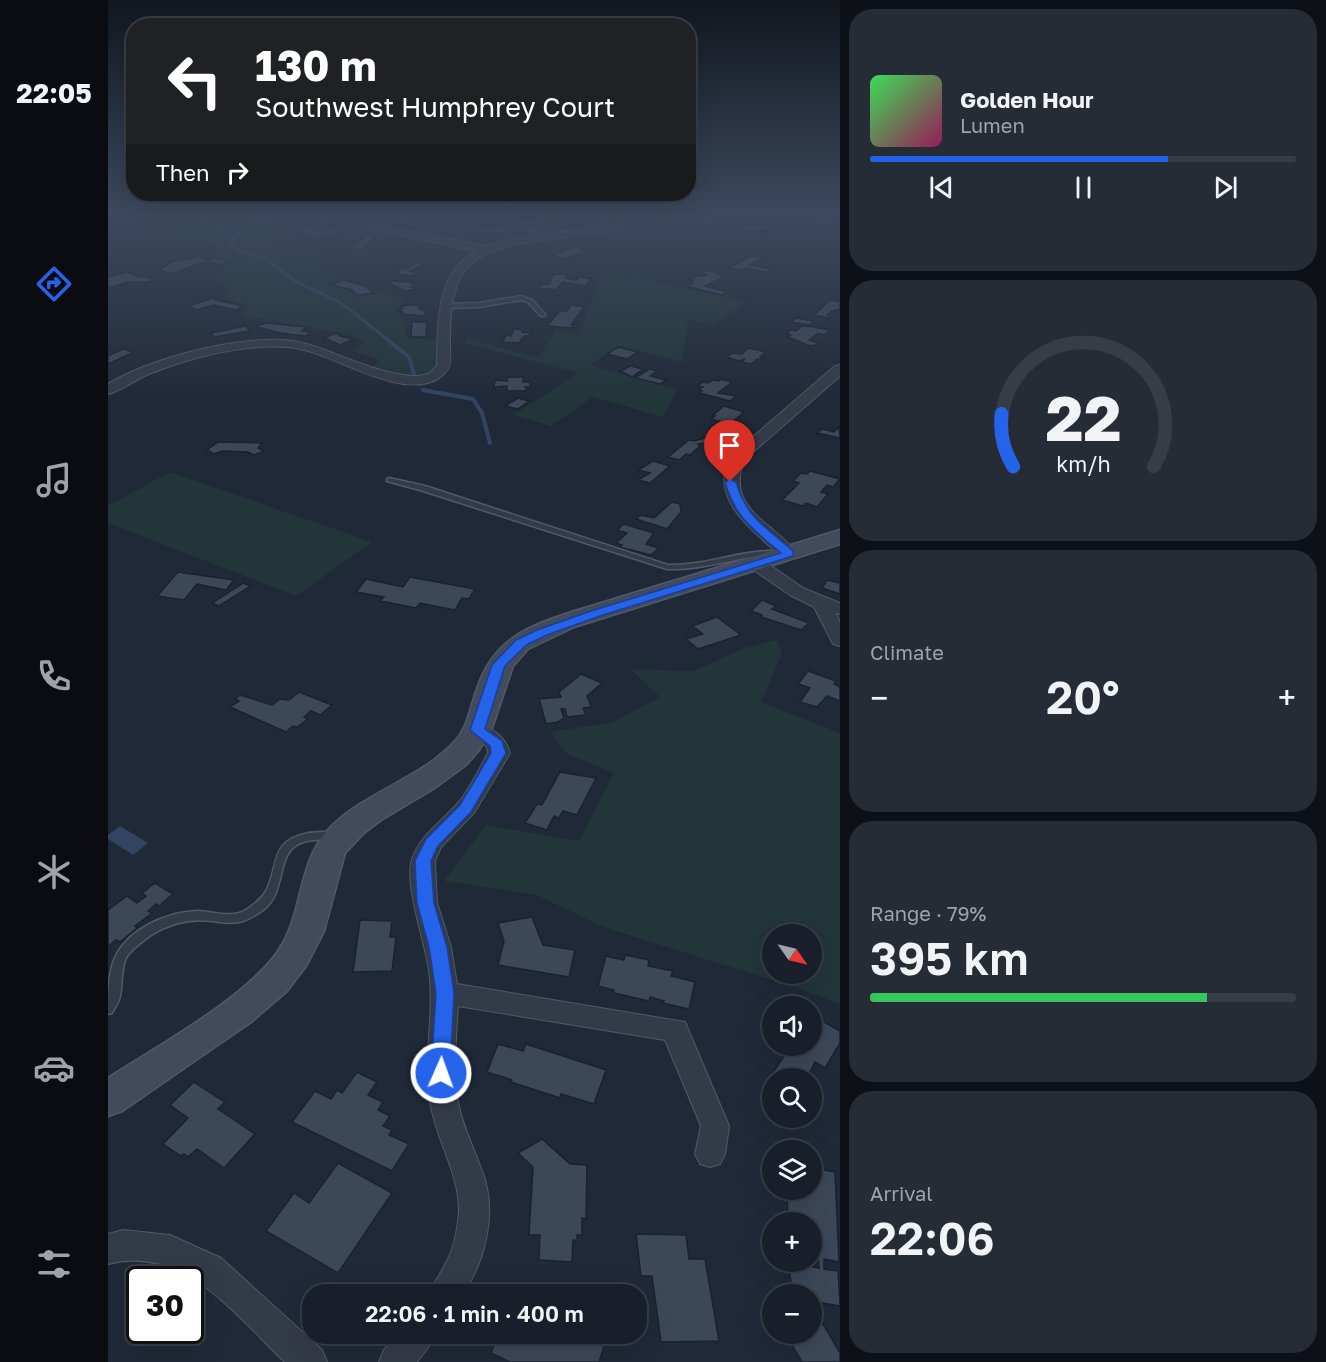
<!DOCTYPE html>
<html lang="en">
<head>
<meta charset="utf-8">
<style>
	:root { --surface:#181f2a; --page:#252c36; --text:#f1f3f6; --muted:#9fa2a8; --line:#363d47; --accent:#2563eb }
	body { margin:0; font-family:"Golos Text",sans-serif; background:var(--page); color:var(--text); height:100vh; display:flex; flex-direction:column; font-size:22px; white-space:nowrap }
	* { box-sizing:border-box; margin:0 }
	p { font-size:20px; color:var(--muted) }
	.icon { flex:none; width:33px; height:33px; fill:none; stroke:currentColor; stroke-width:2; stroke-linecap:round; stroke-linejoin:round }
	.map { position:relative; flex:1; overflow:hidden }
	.sheet { display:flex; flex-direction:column; gap:9px; padding:9px; background:#0d1117; width:486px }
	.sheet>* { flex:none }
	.guide { position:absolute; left:18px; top:18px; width:570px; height:183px; border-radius:24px; box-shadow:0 6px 24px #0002,0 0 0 2px var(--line); background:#202124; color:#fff; overflow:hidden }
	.needle { width:39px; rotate:124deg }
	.tools { position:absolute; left:654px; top:924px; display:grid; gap:12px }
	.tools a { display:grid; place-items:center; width:60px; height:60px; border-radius:50%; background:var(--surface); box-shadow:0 6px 24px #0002,0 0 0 2px var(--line); font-size:30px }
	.speed { position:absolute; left:18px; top:1266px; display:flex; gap:12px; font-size:30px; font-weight:700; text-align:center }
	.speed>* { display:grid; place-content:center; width:78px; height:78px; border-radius:50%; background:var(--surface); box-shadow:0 6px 24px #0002,0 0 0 2px var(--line); line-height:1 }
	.speed .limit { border:3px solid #111; border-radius:9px; background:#fff; color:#111 }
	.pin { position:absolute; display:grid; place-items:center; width:51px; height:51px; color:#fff; margin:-62px -26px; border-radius:50% 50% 50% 0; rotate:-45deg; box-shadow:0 0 6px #0007 }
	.pin .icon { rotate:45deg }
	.me { position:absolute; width:66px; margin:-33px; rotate:2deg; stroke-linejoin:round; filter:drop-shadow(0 0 4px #0008) }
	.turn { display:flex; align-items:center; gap:21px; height:126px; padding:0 30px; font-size:27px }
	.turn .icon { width:78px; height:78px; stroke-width:2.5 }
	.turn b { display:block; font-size:42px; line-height:51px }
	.then { display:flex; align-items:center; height:57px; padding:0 30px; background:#0003; gap:12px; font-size:22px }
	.big { font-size:45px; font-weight:600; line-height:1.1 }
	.sheet .card { flex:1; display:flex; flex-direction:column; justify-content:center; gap:9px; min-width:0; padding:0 21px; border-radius:24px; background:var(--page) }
	.sheet .dial { align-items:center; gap:0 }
	.dial svg { height:156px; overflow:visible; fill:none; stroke:var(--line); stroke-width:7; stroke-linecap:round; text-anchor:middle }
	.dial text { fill:var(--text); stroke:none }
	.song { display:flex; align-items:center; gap:18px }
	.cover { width:72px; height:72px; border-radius:9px; background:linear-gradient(135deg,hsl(130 70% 55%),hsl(330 70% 35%)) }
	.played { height:6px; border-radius:3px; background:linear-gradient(90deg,var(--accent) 70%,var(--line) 70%) }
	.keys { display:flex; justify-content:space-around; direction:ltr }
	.heat { display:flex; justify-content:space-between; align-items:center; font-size:33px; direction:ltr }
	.charge { height:9px; border-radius:4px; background:linear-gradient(90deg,#34c759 79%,var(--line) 0) }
	.trip { position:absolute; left:194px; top:1284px; width:345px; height:60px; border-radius:24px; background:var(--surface); box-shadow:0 6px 24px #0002,0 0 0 2px var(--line); font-weight:600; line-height:60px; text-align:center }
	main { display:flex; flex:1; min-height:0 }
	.tabs { display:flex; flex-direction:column; width:108px; justify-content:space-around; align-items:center; background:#0a0c11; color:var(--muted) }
	.tabs .icon { width:42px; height:42px }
	.tabs .active { color:var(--accent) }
	.tabs b { font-size:27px; color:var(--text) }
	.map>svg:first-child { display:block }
	.green { fill:#223539; fill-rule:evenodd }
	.water { fill:#334460 }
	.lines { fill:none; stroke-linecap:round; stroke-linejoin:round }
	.stream-far1 { stroke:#334460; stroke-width:3 }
	.stream { stroke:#334460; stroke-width:4 }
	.building { fill:#3c4758; stroke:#1b222f; stroke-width:1.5 }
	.lane-casing { stroke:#515966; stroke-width:3 }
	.street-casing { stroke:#515966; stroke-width:2 }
	.secondary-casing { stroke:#515966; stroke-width:3 }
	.lane { fill:#343b48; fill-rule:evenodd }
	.street { fill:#343b48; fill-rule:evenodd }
	.secondary { fill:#424a5b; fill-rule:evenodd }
	.route { fill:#2563eb; stroke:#184099; stroke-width:1.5 }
</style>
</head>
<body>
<main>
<nav class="tabs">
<b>22:05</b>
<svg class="icon active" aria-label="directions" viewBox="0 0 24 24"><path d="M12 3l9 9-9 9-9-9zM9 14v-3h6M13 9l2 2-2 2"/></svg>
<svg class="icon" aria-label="music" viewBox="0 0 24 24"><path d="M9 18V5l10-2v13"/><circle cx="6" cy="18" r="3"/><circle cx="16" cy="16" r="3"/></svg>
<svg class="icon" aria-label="phone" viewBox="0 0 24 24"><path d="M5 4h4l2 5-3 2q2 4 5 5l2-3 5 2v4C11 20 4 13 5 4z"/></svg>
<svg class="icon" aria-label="climate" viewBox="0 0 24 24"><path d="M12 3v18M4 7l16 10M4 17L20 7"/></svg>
<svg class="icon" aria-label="car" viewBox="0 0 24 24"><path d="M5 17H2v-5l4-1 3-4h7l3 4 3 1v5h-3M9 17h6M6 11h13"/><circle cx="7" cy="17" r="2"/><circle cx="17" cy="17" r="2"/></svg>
<svg class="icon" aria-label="filters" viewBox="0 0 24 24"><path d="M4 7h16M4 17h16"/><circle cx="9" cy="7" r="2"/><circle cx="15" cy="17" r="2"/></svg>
</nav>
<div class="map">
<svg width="732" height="1362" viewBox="0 0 732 1362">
	<rect width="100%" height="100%" fill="#202938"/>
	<!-- green -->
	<g class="green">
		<path d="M147,212L139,217L136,222H170L179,230L163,238L165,243L213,252L198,261L233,276L218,285L240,291L248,297L274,293L299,300L287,309L296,320L298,338L331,340L328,369C305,384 286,376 262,368L272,360L245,351L256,342L238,334L136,316L141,306L120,299L117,285L99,277L117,270L123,261L104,257L110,246L28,226L43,220L20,213Z"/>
		<polygon points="500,271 638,302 606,325 580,319 574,362 511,346 482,365 569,390 555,417 485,397 443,426 405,415 470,373 357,343 358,338 430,358 448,330 471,335 494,274"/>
		<polygon points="62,472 264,542 188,596 0,523 0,506"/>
		<path d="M669,640L674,654L653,702L732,733V1004L680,985L495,927L429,895L336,881L378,825L471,841L506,773L459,754L442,732L505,722L552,697L522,669L585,671L637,648ZM664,934H704V974H664Z"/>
	</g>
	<!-- water -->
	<polygon class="water" points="12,826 40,843 25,855 0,839 0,835"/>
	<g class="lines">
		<!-- stream-far1 -->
		<polyline class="stream-far1" points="68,212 122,225 131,234 122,241 130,251 158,259 187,281 233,303 284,343"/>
		<!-- stream -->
		<g class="stream">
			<polyline points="282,342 301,357 306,374"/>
			<polyline points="315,390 365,399 374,413 382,443"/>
		</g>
	</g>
	<!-- building -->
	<g class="building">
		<polygon points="309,212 331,213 331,215 302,219 313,224 305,226 290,221 295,215"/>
		<polygon points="485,212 522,212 523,213 496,216 503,220 494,222 474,214"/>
		<polygon points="442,215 450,219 448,221 451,223 422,226 434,232 424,234 405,221"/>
		<polygon points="142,217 172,218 170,221 139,222"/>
		<polygon points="671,225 675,229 636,230 634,226"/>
		<polygon points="203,227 210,232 227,227 235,231 204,239 190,232 194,232 191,230"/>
		<polygon points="371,228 399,228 399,233 362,232"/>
		<polygon points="258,235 268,236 254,249 243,248"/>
		<polygon points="472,245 478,246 473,248 478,250 475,251 478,252 455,259 444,255"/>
		<polygon points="643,256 654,258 642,265 662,269 658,272 638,268 633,270 621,268"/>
		<polygon points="89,257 101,261 106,258 121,261 114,265 95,262 64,274 51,270 59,265 56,265 64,262"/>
		<polygon points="310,262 316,263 312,265 315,265 302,271 311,273 306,276 286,274 292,271 287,270 290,268 298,269"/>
		<polygon points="604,270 616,277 597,286 619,292 613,295 579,286 585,283 581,282 585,280 579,278 598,275 594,272"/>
		<polygon points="19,272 32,277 45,277 42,282 20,282 0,288 0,277"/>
		<polygon points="452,274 459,274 458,278 461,279 469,280 471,277 483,279 477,286 455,282 447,290 430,288 433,284 441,284 445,275"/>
		<polygon points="236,280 257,286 266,293 249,295 244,290 223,285"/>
		<polygon points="285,281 301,282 309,285 303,287 306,289 297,291 280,283"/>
		<polygon points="105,298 112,301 135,306 128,310 105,305 89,310 81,306"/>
		<polygon points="722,300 732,302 732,309 724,311 719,315 723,316 721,318 706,315"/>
		<polygon points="299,305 311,305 311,309 318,311 317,316 294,314 295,312 291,310 294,309 291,308"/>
		<polygon points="463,305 476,307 463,325 466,325 465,328 439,326 452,311 459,311"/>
		<polygon points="688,318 706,321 701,325 683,322"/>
		<polygon points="304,322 319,322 318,337 303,337"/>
		<polygon points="160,323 199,327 194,331 202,332 198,336 171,333 147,326"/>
		<polygon points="137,326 142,331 107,337 103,333"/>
		<polygon points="694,326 705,327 722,330 717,335 710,333 701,340 713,344 702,346 680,337 683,335 679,333 683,330 688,331"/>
		<polygon points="406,329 415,330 414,332 423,333 421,336 416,336 411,343 394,342 399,335 403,336"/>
		<polygon points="228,333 232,336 245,339 232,345 216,338"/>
		<polygon points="510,347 530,352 519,359 499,354"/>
		<polygon points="640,348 658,352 652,357 655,358 652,360 649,359 643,364 634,362 637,359 631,361 619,357 624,353 634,354"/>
		<polygon points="15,349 26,352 0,364 0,356"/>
		<polygon points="523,366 535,369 524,377 512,371"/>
		<polygon points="541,369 549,371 542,376 558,380 552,384 527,378"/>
		<polygon points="400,377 415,377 415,382 422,382 422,387 417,387 419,390 415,391 399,391 399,386 386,387 387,380 399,381"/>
		<polygon points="613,379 624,382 610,393 628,396 622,401 592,393 594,391 591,390 595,387 590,386 595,382 600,383 605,380 611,381"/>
		<polygon points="410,398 421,401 410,409 397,406"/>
		<polygon points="616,406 636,412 621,425 625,426 617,432 601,428 611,421 603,419 607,416 604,416"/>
		<polygon points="731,427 732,438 709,433 714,429 726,432"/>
		<polygon points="607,435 615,441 590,444 592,446 582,455 578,454 571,460 560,457 581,440 586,441"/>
		<polygon points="110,442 154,443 150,448 156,451 146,455 140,452 114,451 106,454 99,450"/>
		<polygon points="545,461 562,466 542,483 530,480 542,473 530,470"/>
		<polygon points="702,471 732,479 725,487 719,485 713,492 720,494 709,507 698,503 695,506 674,500 691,483 685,481 693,473 699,474"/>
		<polygon points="564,502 572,504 573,512 559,529 528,519 533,515 546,518"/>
		<polygon points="516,524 546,533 538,544 551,548 543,555 511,547 514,545 508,543 519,533 509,530"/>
		<polygon points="70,572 126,580 118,590 89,584 76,600 49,596"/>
		<polygon points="302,577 367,589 361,599 354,598 347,610 312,603 308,608 272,601 276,597 248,592 258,579 295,587"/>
		<polygon points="719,580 732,583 732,594 714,588"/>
		<polygon points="135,583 143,586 111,606 104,603"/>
		<polygon points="654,600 668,606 664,609 701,623 693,630 653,617 654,615 643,611"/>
		<polygon points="609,617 633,635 590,649 578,639 595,634 584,626"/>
		<polygon points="700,671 728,681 726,684 732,687 732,701 719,696 709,707 692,702 702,688 690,684"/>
		<polygon points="473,674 494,683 479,696 483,707 475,708 478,715 459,717 457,709 453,709 456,718 450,722 438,724 431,699 453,697 451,692"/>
		<polygon points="191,692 224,705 212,715 203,711 196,717 200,719 189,727 185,726 178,732 122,707 131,701 127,699 132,695 164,705 172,699 181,700"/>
		<polygon points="452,772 488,778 469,815 455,811 451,818 446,816 439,830 417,823 429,804 434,805"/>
		<polygon points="47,883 65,894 51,906 48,904 40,911 44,913 27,926 29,928 12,942 8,940 0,947 0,910 19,896 29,903 38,896 34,893"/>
		<polygon points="424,917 435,945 467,950 461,977 390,965 396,941 390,923"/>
		<polygon points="252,920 284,921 282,937 288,937 284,971 245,972"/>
		<polygon points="517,955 541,960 540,966 565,971 563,976 587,982 581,1009 555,1003 556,1001 542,997 541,1001 506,993 506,990 490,986 498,956 516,960"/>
		<polygon points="704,1015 732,1031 732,1043 717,1068 707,1062 699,1078 671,1078 664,1074 683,1046 704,1046"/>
		<polygon points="390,1044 415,1051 418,1044 498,1070 486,1104 453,1094 452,1098 403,1082 404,1080 379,1072"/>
		<polygon points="249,1072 269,1082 260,1095 275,1102 270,1110 282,1116 275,1126 284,1130 281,1135 301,1144 284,1171 184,1122 207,1091 223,1099 229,1090 234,1093"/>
		<polygon points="86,1082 117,1102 110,1109 147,1134 116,1168 89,1149 80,1157 76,1154 73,1156 55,1144 80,1118 62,1105"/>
		<polygon points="434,1139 462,1164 479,1165 478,1219 474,1218 474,1235 469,1235 469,1241 465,1240 464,1262 431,1260 432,1235 421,1235 425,1167 410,1153"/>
		<polygon points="230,1163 284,1193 230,1273 158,1231 186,1193 201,1203"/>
		<polygon points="704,1168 727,1172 731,1262 716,1259 716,1269 730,1271 732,1306 704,1301 704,1294 685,1294 680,1263 711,1268 710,1258 704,1257 704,1222 680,1222 679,1190 704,1190"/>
		<polygon points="528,1234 578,1235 581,1259 597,1259 611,1341 553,1342 544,1276 533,1276"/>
		<polygon points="715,1324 732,1353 732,1362 694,1362 679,1337 689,1334 704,1334 704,1328"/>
		<polygon points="391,1334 500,1334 491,1362 402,1362 383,1353"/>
	</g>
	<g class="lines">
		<!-- lane casing -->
		<g class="lane-casing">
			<g id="lane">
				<polygon points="413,296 424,300 437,314 437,316 433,316 420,302 413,300 371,307 337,308 334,306 337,304 371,303"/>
				<path d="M281,478L317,486L560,565C599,566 634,549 673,551L677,553L673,555C634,554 598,571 559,569L312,490L279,481V479Z"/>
				<path d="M228,831L232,832L233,835L232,838C218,841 200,837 187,846C169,859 177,894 155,910C147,915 140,921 131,922C122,924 113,922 104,921C81,918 62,923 43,935C35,941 25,948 19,956C12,968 15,983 12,996C11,1002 7,1007 4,1013L0,1014C0,997 0,976 6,960C18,930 58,912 89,911C105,911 123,919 138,910C146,904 153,900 158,891C172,865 160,841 201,833C209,832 219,832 228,831Z"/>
			</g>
		</g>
		<!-- street casing -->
		<g class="street-casing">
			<g id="street">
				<path d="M603,212H632L409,244C395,248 379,251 367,260C342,280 342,315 342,344C342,351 343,361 341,367C339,371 332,378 328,380C286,400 221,349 179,347C134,344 82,358 41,374C27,379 14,391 0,394V384C43,357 150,329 199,344C228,352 291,384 319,374C323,373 326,369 329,365C330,324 327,272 369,251L211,219L208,218V214L378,246L409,238Z"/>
				<polygon points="699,212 732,215 732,221 700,214"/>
				<path d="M732,365V376L636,460C617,511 666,521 689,554L687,558H675C647,532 597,498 624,455L727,366Z"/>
				<polygon points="650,560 656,561 695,588 732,603 732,614 728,613 732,622 732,646 725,644 723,640 706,607 682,595 644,569 641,565 644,561"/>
				<path d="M369,723C384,727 398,738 402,753L366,813L333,847L327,861L329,903L343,947L349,984L577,1022L621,1126L617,1154L612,1164L602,1167L592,1164L587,1154L593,1126L557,1040L350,1006C348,1038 345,1070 350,1102C355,1130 369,1153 377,1180C388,1218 376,1262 355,1294H321C325,1283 333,1274 338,1263C346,1248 350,1227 351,1210C351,1172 327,1138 322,1101C315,1057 327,1014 321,970C317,942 296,884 304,859C313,834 334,822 350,803C362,789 371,769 380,753L379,747L359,730L362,725Z"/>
				<path d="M15,1230L62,1235L113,1258L214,1350L219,1362H177C128,1316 76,1244 0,1264V1234Z"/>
				<polygon points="289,1334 326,1334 321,1346 309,1362 271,1362 276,1350"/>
			</g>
		</g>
		<!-- secondary casing -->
		<g class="secondary-casing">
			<path id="secondary" d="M732,530V544L466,627L420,649L405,666L383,731L371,750L358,765L325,789L273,820L257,832L237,853L216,931L198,966L179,991L143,1022L14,1111L0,1116V1078C48,1047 149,992 175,943C195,907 191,861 220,830C256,791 313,780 349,739C360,725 363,705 369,689C385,639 420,626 467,611Z"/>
		</g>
		<!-- lane -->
		<use href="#lane" class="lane"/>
		<!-- street -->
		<use href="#street" class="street"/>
		<!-- secondary -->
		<use href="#secondary" class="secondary"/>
	</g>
	<!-- sky -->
	<linearGradient id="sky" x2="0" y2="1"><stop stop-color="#12171f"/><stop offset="0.53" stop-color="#3c495e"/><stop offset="1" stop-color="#3c495e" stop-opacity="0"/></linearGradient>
	<rect width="732" height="403" fill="url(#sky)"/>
	<!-- route -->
	<path class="route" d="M622,479L628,482C639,519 658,527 685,551V556L492,616L439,635L418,645L397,666L377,729L394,741L398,753L363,812L330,846L323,861L326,903L339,947L346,993L342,1073L340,1079L333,1081L326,1079L323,1073L328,993L321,947L309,903L307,861L318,839L352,805L383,753L382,746L362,730L384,665L408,640L429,630L483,611L673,553C645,529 628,519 617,482Z"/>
</svg>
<div class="tools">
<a><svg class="needle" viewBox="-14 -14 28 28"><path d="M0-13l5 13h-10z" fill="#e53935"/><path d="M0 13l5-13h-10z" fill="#9fa2a8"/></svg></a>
<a><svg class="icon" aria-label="sound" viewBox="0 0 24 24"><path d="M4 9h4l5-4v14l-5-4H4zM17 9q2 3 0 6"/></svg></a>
<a><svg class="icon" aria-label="search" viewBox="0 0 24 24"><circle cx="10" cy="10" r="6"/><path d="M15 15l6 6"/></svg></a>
<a><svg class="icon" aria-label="layers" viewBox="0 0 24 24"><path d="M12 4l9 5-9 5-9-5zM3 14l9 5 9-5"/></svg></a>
<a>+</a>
<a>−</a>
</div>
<div class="speed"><div class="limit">30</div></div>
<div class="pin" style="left:622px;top:482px;background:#d93025"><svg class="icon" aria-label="arrive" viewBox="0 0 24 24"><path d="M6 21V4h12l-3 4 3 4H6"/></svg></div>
<svg class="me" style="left:333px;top:1073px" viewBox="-20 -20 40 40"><circle r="17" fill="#2563eb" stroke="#fff" stroke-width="3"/><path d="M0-11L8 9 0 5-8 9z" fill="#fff"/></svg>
<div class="trip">22:06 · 1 min · 400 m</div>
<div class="guide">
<div class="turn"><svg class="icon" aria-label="left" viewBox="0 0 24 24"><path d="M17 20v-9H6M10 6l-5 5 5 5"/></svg><div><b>130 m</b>Southwest Humphrey Court</div></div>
<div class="then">Then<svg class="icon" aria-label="right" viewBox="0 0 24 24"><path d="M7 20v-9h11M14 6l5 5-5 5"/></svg></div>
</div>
</div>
<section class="sheet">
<div class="card">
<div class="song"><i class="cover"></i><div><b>Golden Hour</b><p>Lumen</p></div></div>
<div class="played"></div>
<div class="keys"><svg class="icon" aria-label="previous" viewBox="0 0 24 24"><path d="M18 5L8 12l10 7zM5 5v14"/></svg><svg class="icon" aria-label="pause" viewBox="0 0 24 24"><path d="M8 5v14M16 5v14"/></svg><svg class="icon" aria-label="next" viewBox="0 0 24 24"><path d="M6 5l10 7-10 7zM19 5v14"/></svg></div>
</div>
<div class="card dial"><svg viewBox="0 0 100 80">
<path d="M14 69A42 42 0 1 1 86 69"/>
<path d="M14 69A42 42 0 0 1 8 42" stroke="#2563eb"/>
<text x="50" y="56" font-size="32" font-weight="700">22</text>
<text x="50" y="72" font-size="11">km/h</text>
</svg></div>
<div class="card"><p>Climate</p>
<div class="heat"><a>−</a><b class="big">20°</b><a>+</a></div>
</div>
<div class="card"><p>Range · 79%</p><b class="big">395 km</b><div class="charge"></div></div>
<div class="card"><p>Arrival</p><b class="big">22:06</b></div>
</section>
</main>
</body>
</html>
